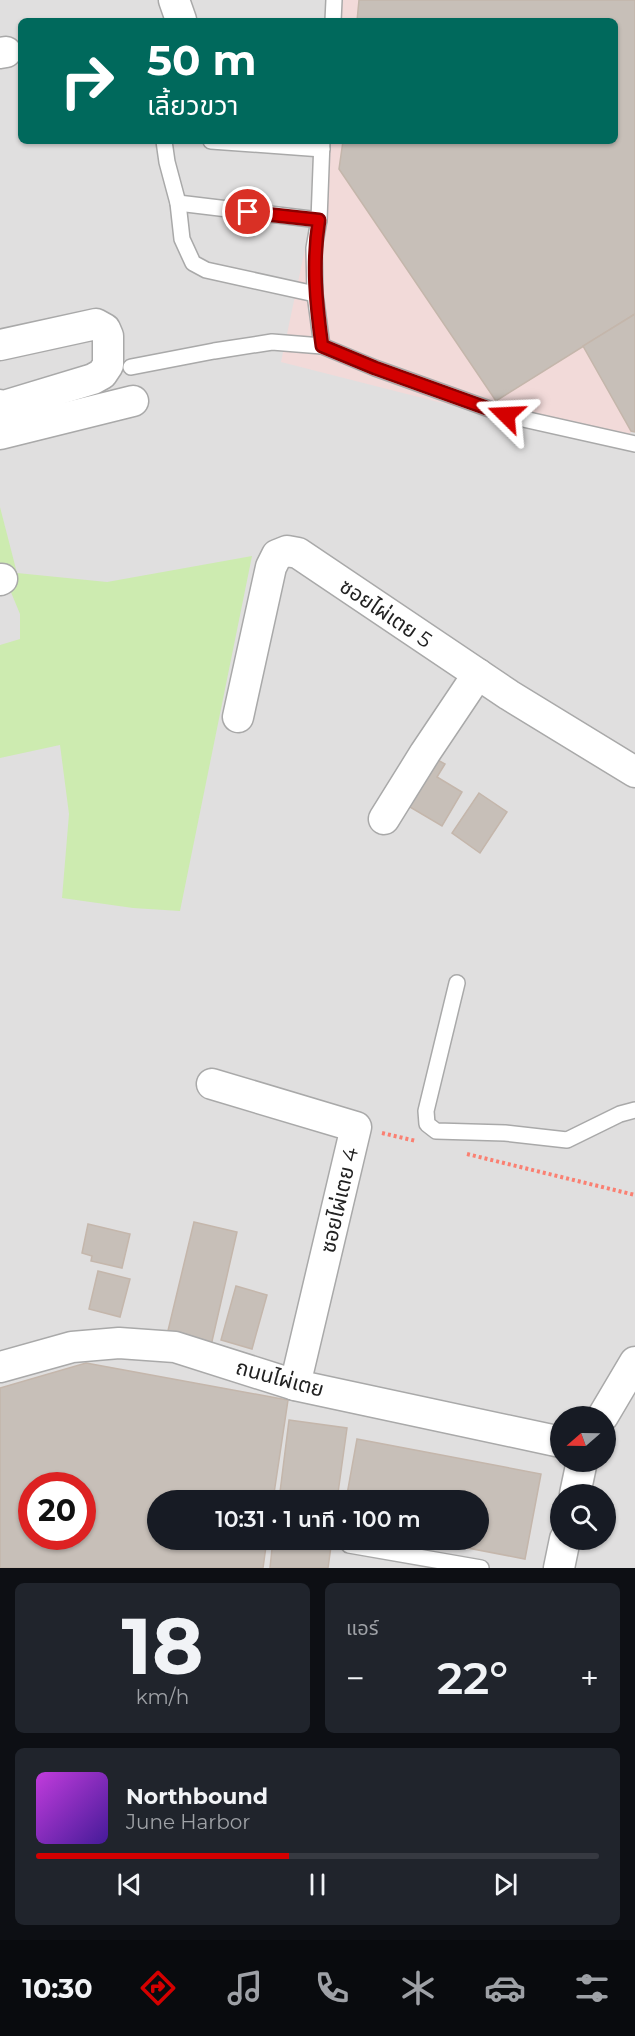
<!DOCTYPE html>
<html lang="th">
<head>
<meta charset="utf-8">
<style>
	:root { --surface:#171b24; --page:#20242c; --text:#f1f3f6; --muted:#9ea1a6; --line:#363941; --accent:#d40000 }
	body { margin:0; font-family:Montserrat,"Noto Sans Thai",sans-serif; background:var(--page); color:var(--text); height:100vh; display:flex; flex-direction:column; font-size:22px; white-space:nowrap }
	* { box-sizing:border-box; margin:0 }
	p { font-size:20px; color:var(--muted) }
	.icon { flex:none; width:33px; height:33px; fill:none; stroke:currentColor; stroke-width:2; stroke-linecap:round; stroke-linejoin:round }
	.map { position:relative; height:1568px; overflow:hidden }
	.drawer { display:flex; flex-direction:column; gap:15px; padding:15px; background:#0d0f14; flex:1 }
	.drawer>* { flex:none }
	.hud { position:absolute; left:18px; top:18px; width:600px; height:126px; border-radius:9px; box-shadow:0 2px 4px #0004; background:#00695c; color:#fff; overflow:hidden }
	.needle { width:39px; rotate:250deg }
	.tools { position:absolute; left:550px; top:1406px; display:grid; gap:12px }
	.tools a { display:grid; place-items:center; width:66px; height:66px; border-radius:50%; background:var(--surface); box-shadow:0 2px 4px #0004; font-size:30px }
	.speed { position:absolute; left:18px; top:1472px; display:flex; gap:12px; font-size:30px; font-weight:700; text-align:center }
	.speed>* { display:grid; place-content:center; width:78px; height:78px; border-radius:50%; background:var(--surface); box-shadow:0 2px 4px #0004; line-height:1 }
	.speed .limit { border:9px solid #d22; background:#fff; color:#111 }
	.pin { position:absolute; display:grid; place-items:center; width:51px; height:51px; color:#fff; margin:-26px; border:3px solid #fff; border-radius:50%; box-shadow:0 2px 6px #0007 }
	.me { position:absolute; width:66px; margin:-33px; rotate:291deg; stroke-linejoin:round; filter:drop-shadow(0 0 4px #0008) }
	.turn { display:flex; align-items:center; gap:21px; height:126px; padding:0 30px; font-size:27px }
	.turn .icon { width:78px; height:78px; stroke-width:2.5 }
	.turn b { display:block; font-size:42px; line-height:51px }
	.big { font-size:45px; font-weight:600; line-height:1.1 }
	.drawer .tile { flex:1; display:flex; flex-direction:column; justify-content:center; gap:9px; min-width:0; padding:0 21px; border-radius:9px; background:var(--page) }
	.drawer .dial { align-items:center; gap:0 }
	.dial b { font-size:78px; line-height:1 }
	.song { display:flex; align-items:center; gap:18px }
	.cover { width:72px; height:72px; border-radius:9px; background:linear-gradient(135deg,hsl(290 70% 55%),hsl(260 70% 35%)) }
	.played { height:6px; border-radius:3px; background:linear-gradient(90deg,var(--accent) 45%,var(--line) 45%) }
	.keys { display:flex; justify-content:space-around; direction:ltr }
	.heat { display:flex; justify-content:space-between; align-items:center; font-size:33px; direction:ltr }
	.drawer .tiles { flex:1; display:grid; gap:15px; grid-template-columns:1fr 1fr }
	.tile:last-child { grid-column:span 2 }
	.trip { position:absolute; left:147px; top:1490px; width:342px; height:60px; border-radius:30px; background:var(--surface); box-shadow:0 2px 4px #0004; font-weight:600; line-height:60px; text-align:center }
	.menu { display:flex; height:96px; justify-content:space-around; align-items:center; background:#090b0e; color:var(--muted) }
	.menu .icon { width:42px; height:42px }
	.menu .on { color:var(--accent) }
	.menu b { font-size:27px; color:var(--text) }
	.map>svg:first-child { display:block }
	.residential { fill:#e0dfdf; fill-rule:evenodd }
	.commercial { fill:#f2dad9 }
	.grass { fill:#cdebb0 }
	.building { fill:#c7bfb8; stroke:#c4b6ab; stroke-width:1.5; fill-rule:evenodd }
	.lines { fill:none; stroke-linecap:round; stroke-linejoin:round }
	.service-casing { stroke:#a9a9a9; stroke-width:18 }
	.minor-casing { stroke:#a9a9a9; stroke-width:33 }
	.path { stroke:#fa8072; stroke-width:4; stroke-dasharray:3 3; stroke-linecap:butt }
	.service { stroke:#fff; stroke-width:15 }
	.minor { stroke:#fff; stroke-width:30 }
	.route-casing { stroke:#8a0000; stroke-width:15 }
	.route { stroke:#d40000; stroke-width:10 }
	.labels { text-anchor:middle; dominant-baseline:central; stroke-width:5; stroke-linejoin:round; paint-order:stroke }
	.street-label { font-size:21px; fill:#222; stroke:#fff }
</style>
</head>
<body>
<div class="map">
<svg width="635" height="1568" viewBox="0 0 635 1568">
	<rect width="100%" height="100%" fill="#f2efe9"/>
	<!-- residential -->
	<path class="residential" d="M0,0H635V1568H0ZM21,21H615V141H21ZM561,1416H606V1461H561ZM32,1485H82V1536H32ZM561,1494H606V1539H561ZM158,1500H478V1539H158Z"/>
	<!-- commercial -->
	<polygon class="commercial" points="334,0 635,0 635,432 631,431 627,450 281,362 328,141 615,141 615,21 333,21"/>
	<!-- grass -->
	<polygon class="grass" points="0,507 17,573 107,582 252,556 180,911 133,908 62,898 69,814 60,745 0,758 0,645 20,639 20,614 3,573 0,573"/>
	<!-- building -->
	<g class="building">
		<polygon points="359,0 635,0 635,314 496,401 339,169 343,141 615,141 615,21 357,21"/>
		<polygon points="635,314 635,432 631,431 583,346"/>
		<polygon points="425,753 445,764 437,777 462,792 442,826 398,800"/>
		<polygon points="479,793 507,812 480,853 452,833"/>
		<polygon points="194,1222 237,1232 210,1350 166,1339"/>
		<polygon points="88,1224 130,1234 122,1268 91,1261 92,1256 82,1253"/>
		<polygon points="98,1271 130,1279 120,1317 89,1309"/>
		<polygon points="236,1286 267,1295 252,1349 221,1340"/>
		<path d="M86,1363L288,1400L273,1500H158V1539H267L263,1568H0V1388ZM32,1485H82V1536H32Z"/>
		<polygon points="289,1420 347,1428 337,1500 279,1500"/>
		<polygon points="357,1439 541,1474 525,1559 421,1539 478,1539 478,1500 346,1500"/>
		<polygon points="273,1539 332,1539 328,1568 270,1568"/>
	</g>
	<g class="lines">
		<!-- service casing -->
		<g class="service-casing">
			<g id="service">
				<polyline points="333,21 334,0"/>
				<polyline points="164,141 167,162 178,203 182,239 193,263 206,270 315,294"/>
				<polyline points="211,141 322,149"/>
				<polyline points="178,203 319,220"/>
				<polyline points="322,346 315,294 314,248 319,220 322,141"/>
				<polyline points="131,367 214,351 272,342 322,346 375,368 506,415 635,444"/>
				<polyline points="457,983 426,1111 427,1124 436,1131 505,1133 567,1140 620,1114 635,1110"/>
				<polyline points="349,1545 481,1568"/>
			</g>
		</g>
		<!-- minor casing -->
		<g class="minor-casing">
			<g id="minor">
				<polyline points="174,0 181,20"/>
				<polyline points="0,53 6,52"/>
				<polyline points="0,345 96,324 105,329 108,336 108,365 102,374 93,379 4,406 0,405"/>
				<polyline points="0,434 133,401"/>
				<polyline points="0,580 2,579"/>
				<polyline points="238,717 271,567 277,555 287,551 298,553 509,695 635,772"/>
				<polyline points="384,819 425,753 478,674"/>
				<polyline points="212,1084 356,1127 295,1385"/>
				<polyline points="0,1367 72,1347 119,1343 175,1347 295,1385 561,1442"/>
				<polyline points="603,1416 635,1362"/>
				<polyline points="575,1494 582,1461"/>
				<polyline points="559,1568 565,1539"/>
			</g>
		</g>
		<!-- path -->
		<g class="path">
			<polyline points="382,1133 416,1141"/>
			<polyline points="467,1154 635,1195"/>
		</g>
		<!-- service -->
		<use href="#service" class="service"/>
		<!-- minor -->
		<use href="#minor" class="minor"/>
	</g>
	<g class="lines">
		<!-- route casing -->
		<g class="route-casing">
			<path id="route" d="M248,212L319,220C312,263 316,303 322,346L375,368L506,415"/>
		</g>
		<!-- route -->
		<use href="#route" class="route"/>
	</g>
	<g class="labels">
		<!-- street labels -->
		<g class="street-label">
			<text transform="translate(386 613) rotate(34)">ซอยไผ่เตย 5</text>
			<text transform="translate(339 1200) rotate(-77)">ซอยไผ่เตย 4</text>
			<text transform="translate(280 1378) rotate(15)">ถนนไผ่เตย</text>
		</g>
	</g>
</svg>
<div class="tools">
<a><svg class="needle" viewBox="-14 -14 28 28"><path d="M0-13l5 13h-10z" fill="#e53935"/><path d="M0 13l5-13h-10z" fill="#9ea1a6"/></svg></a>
<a><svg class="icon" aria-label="search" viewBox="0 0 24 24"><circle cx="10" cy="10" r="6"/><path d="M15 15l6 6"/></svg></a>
</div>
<div class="speed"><div class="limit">20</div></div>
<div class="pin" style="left:248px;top:212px;background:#d93025"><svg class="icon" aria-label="arrive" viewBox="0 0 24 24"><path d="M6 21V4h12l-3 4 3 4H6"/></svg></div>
<svg class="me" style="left:506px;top:415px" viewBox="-20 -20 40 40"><path d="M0-17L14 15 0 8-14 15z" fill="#d40000" stroke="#fff" stroke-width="4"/></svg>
<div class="trip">10:31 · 1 นาที · 100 m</div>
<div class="hud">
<div class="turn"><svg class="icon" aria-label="right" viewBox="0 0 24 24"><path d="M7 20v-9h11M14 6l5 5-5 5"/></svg><div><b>50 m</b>เลี้ยวขวา</div></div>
</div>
</div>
<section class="drawer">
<div class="tiles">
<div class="tile dial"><b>18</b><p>km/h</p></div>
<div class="tile"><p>แอร์</p>
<div class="heat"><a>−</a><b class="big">22°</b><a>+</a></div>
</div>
<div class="tile">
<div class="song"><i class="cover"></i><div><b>Northbound</b><p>June Harbor</p></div></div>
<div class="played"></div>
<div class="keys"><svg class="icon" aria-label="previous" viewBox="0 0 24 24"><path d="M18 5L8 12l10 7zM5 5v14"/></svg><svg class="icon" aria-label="pause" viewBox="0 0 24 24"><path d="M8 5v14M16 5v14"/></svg><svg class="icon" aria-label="next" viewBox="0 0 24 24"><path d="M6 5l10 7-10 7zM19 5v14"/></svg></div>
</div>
</div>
</section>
<nav class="menu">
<b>10:30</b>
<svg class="icon on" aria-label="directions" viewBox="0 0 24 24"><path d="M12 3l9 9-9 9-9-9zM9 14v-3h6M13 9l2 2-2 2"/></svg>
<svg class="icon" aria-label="music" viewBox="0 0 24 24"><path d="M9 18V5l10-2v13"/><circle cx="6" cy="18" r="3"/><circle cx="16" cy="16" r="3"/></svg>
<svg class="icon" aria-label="phone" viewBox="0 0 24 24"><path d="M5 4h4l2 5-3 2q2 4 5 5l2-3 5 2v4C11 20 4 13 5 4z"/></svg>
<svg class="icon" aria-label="climate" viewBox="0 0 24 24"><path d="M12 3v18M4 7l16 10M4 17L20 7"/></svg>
<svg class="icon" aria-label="car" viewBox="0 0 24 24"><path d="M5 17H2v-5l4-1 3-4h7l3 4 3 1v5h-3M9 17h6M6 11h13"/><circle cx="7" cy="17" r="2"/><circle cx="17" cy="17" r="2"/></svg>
<svg class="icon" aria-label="filters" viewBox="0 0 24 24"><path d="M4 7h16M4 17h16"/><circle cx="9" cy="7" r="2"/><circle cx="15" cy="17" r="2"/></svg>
</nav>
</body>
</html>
